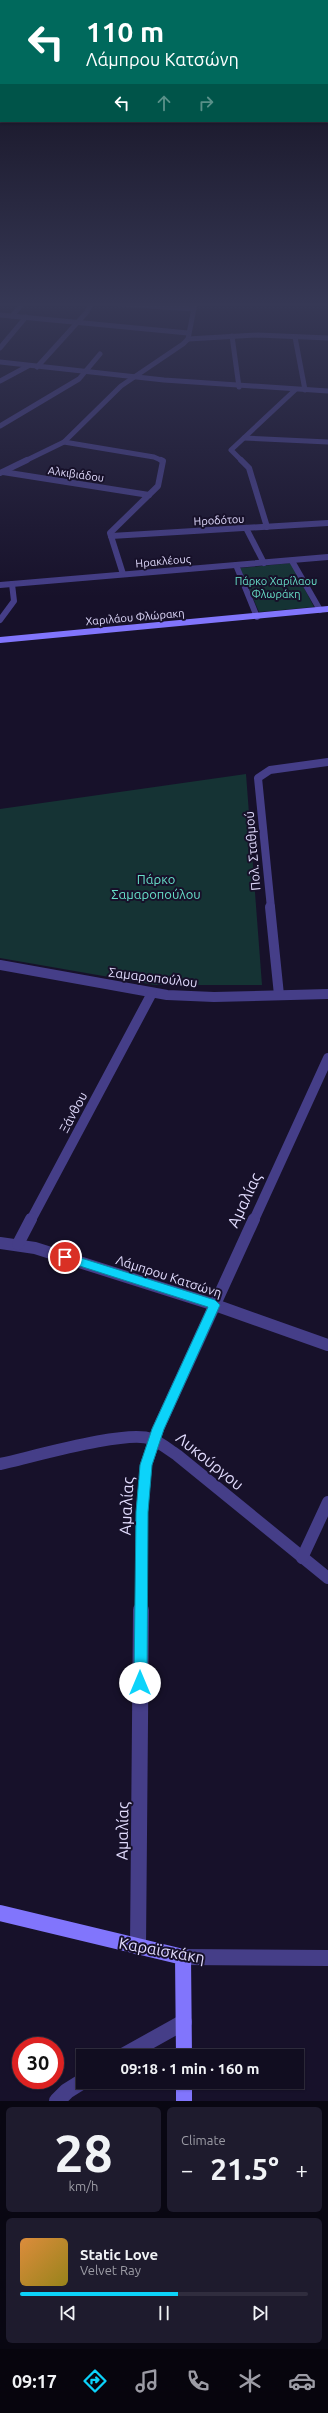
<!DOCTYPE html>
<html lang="en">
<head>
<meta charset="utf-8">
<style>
	:root { --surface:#110d20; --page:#1e1b2d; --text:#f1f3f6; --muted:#9c9ca5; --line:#302d3e; --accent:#0cd3fa }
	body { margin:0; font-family:Ubuntu,sans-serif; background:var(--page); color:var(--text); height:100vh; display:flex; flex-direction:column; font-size:15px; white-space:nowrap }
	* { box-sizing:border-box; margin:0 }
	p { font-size:13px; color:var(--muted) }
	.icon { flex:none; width:22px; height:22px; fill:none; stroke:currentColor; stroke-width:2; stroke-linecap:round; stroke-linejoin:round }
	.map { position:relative; height:2101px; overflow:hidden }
	.details { display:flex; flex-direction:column; gap:6px; padding:6px; background:#090712; flex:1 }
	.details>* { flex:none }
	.top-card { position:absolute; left:0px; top:0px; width:328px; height:122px; box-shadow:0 1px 3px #0004,0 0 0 1px var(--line); background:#00695c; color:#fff; overflow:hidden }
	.speed { position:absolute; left:12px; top:2037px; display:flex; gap:8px; font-size:20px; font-weight:700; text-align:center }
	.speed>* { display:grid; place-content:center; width:52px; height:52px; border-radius:50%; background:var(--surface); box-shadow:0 1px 3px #0004,0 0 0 1px var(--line); line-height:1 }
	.speed .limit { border:6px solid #d22; background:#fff; color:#111 }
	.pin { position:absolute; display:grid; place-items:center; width:34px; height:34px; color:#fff; margin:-17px; border:2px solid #fff; border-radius:50%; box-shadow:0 1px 4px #0007 }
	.me { position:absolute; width:44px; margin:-22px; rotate:0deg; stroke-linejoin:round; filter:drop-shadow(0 0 3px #0008) }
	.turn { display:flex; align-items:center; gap:14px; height:84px; padding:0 20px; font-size:18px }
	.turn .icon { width:52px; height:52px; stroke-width:2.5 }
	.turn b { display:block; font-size:28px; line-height:34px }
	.lanes { display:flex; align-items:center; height:38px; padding:0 20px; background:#0003; justify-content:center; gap:20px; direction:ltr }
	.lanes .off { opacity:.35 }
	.big { font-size:30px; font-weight:700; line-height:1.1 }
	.details .widget { flex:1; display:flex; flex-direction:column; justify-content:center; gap:6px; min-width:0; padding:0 14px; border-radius:6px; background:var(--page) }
	.details .dial { align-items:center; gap:0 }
	.dial b { font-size:52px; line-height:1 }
	.song { display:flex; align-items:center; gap:12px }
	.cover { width:48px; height:48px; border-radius:6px; background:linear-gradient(135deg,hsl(30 70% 55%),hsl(50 70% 35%)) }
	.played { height:4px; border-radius:2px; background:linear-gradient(90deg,var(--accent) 55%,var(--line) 55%) }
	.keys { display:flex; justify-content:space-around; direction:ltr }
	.heat { display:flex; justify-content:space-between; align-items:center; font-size:22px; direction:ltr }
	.details .tiles { flex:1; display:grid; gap:6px; grid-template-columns:1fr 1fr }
	.widget:last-child { grid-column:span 2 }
	.trip { position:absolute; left:76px; top:2049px; width:228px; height:40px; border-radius:0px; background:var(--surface); box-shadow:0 1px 3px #0004,0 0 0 1px var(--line); font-weight:700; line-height:40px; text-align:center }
	.tabs { display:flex; height:64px; justify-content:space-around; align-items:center; background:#07050d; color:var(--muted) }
	.tabs .icon { width:28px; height:28px }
	.tabs .active { color:var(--accent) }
	.tabs b { font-size:18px; color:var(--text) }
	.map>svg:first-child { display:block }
	.green { fill:#153334 }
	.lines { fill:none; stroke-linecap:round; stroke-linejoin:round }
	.minor-far5 { stroke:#453e88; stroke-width:5 }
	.minor-far4 { stroke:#453e88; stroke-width:6 }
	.minor-far3 { stroke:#453e88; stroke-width:8 }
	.minor-far2 { stroke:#453e88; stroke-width:10 }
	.minor-far1 { stroke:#453e88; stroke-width:12 }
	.minor { stroke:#453e88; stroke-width:16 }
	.tertiary { stroke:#453e88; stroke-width:16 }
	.secondary-far1 { stroke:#8175fc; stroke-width:6 }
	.secondary { stroke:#8175fc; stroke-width:16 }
	.route { fill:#0cd3fa; stroke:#0889a2 }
	.labels { text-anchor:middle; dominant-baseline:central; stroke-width:4; stroke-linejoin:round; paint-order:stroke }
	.far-street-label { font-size:11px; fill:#e2dcfe; stroke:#17112a }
	.far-park-label { font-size:11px; fill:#67dfc8; stroke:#17112a }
	.street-label { font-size:13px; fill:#e2dcfe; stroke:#17112a }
	.park-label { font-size:13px; fill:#67dfc8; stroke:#17112a }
	.near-street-label { font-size:16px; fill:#e2dcfe; stroke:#17112a }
</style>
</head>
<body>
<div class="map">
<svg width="328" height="2101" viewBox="0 0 328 2101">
	<rect width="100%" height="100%" fill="#17112a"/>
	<!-- green -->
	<g class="green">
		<polygon points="291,563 314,607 259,612 240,568"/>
		<polygon points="246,774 262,985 155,985 0,958 0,809"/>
	</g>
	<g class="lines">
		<!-- minor-far5 -->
		<g class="minor-far5">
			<polyline points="107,303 193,309"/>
			<polyline points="0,315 188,333"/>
			<polyline points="12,316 23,303"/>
			<polyline points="232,336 239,387"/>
			<polyline points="295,337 305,390"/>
			<polyline points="188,339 258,335 328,338"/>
			<polyline points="0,348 26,317"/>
			<polyline points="0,362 164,380 328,391"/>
			<polyline points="37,367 86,313 92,303"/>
			<polyline points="0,381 28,366"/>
			<polyline points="0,426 79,379 100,354"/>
			<polyline points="244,438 328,442"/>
			<polyline points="64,442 154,457 163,461"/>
			<polyline points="25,461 64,442 121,386 183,344 188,339 195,303"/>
			<polyline points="242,461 231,450 295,390"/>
		</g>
		<!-- minor-far4 -->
		<g class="minor-far4">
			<polyline points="241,460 249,468 267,527"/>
			<polyline points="3,472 149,495"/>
			<polyline points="0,473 27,460"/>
			<polyline points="246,528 264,563"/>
			<polyline points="111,536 328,523"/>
			<polyline points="292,561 320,610"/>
			<polyline points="236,565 257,617"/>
			<polyline points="123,574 110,533 158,486 163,461 161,460"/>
			<polyline points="0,585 328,557"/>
			<polyline points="0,620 14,601 12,584"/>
		</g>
		<!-- minor-far3 -->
		<polyline class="minor-far3" points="271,908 258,778 270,770 328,762"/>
		<!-- minor-far2 -->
		<g class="minor-far2">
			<polyline points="270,907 279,995"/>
			<polyline points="0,965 167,995 214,997 328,994"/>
			<polyline points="31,1220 152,993"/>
			<polyline points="254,1220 328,1058"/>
		</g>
		<!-- minor-far1 -->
		<g class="minor-far1">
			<polyline points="0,1243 35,1248 215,1305 328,1345"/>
			<polyline points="18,1244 31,1219"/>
			<path d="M0,1464C29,1458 128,1429 151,1439C160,1442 169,1450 177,1455L328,1578"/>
			<polyline points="302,1558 328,1502"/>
			<polyline points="141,1611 142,1512 146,1465 158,1429 254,1219"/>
		</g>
		<!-- minor -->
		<g class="minor">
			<polyline points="138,1947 141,1610"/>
			<polyline points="123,2056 184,2022"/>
			<polyline points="57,2101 67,2091 83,2081"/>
		</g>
		<!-- tertiary -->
		<polyline class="tertiary" points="183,1957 328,1958"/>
		<!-- secondary-far1 -->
		<polyline class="secondary-far1" points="0,640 328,609"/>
		<!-- secondary -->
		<g class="secondary">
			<polyline points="0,1913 183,1957 184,2056"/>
			<polyline points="184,2082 184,2101"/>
		</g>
	</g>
	<!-- sky -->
	<linearGradient id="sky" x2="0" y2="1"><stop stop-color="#0d0917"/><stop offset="0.51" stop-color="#363855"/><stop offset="1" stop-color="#363855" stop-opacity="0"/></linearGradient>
	<rect width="328" height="597" fill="url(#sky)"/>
	<!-- route -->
	<polygon class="route" points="65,1253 215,1300 220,1305 164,1429 152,1465 148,1512 147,1683 145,1688 140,1690 135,1688 134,1683 136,1512 140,1465 152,1429 208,1307 61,1260 59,1257"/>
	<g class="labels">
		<!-- far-street labels -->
		<g class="far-street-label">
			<text transform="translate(76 474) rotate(8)">Αλκιβιάδου</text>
			<text transform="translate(219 520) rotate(-3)">Ηροδότου</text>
			<text transform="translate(163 561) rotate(-5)">Ηρακλέους</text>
			<text transform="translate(135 617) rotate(-5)">Χαριλάου Φλώρακη</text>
		</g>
		<!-- far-park labels -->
		<g class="far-park-label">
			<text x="276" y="581">Πάρκο Χαρίλαου<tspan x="276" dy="13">Φλωράκη</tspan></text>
		</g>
		<!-- street labels -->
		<g class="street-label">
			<text transform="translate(252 851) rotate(-95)">Πολ. Σταθμού</text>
			<text transform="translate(153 977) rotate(7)">Σαμαροπούλου</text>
			<text transform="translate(73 1112) rotate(-62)">Ξάνθου</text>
			<text transform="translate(169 1276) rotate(18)">Λάμπρου Κατσώνη</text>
		</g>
		<!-- park labels -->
		<g class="park-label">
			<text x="156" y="879">Πάρκο<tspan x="156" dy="15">Σαμαροπούλου</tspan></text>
		</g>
		<!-- near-street labels -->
		<g class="near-street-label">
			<text transform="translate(244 1200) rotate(-65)">Αμαλίας</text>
			<text transform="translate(210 1461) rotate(39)">Λυκούργου</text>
			<text transform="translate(126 1506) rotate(-87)">Αμαλίας</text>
			<text transform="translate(122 1831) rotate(-89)">Αμαλίας</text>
			<text transform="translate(162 1950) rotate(10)">Καραϊσκάκη</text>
		</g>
	</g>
</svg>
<div class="speed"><div class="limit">30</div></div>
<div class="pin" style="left:65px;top:1257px;background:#d93025"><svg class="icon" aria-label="arrive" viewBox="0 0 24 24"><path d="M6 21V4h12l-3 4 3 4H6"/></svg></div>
<svg class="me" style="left:140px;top:1683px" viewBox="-20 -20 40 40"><circle r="19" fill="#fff"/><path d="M0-13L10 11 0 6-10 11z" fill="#0cd3fa"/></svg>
<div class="trip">09:18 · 1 min · 160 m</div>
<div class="top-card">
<div class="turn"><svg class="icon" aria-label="left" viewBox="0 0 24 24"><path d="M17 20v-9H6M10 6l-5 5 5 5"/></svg><div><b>110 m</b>Λάμπρου Κατσώνη</div></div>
<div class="lanes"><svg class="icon" aria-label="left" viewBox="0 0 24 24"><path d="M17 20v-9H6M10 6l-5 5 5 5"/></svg><svg class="icon off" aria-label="ahead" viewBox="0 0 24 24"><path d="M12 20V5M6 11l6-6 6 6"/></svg><svg class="icon off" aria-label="right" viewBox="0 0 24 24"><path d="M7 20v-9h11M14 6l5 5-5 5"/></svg></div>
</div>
</div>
<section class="details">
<div class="tiles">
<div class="widget dial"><b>28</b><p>km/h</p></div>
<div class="widget"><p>Climate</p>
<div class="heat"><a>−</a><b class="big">21.5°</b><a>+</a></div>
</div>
<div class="widget">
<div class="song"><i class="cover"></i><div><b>Static Love</b><p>Velvet Ray</p></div></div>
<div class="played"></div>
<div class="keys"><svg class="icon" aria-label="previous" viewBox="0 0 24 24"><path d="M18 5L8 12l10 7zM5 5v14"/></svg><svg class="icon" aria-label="pause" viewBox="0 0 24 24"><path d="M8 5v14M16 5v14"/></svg><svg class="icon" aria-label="next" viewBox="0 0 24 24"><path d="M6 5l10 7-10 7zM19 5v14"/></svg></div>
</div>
</div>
</section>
<nav class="tabs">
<b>09:17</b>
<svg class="icon active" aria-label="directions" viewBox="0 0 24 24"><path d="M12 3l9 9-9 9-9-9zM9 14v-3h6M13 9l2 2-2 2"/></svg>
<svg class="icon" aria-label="music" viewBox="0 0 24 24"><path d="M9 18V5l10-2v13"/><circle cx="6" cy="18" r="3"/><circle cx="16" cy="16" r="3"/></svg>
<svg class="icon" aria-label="phone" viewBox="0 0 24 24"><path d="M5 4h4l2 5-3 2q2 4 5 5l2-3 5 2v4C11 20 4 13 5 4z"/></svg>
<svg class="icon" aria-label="climate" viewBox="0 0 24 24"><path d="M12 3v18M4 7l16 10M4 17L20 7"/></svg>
<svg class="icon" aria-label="car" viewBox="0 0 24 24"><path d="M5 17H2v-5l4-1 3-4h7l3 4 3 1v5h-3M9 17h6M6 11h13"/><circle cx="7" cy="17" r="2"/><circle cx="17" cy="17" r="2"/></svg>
</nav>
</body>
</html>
